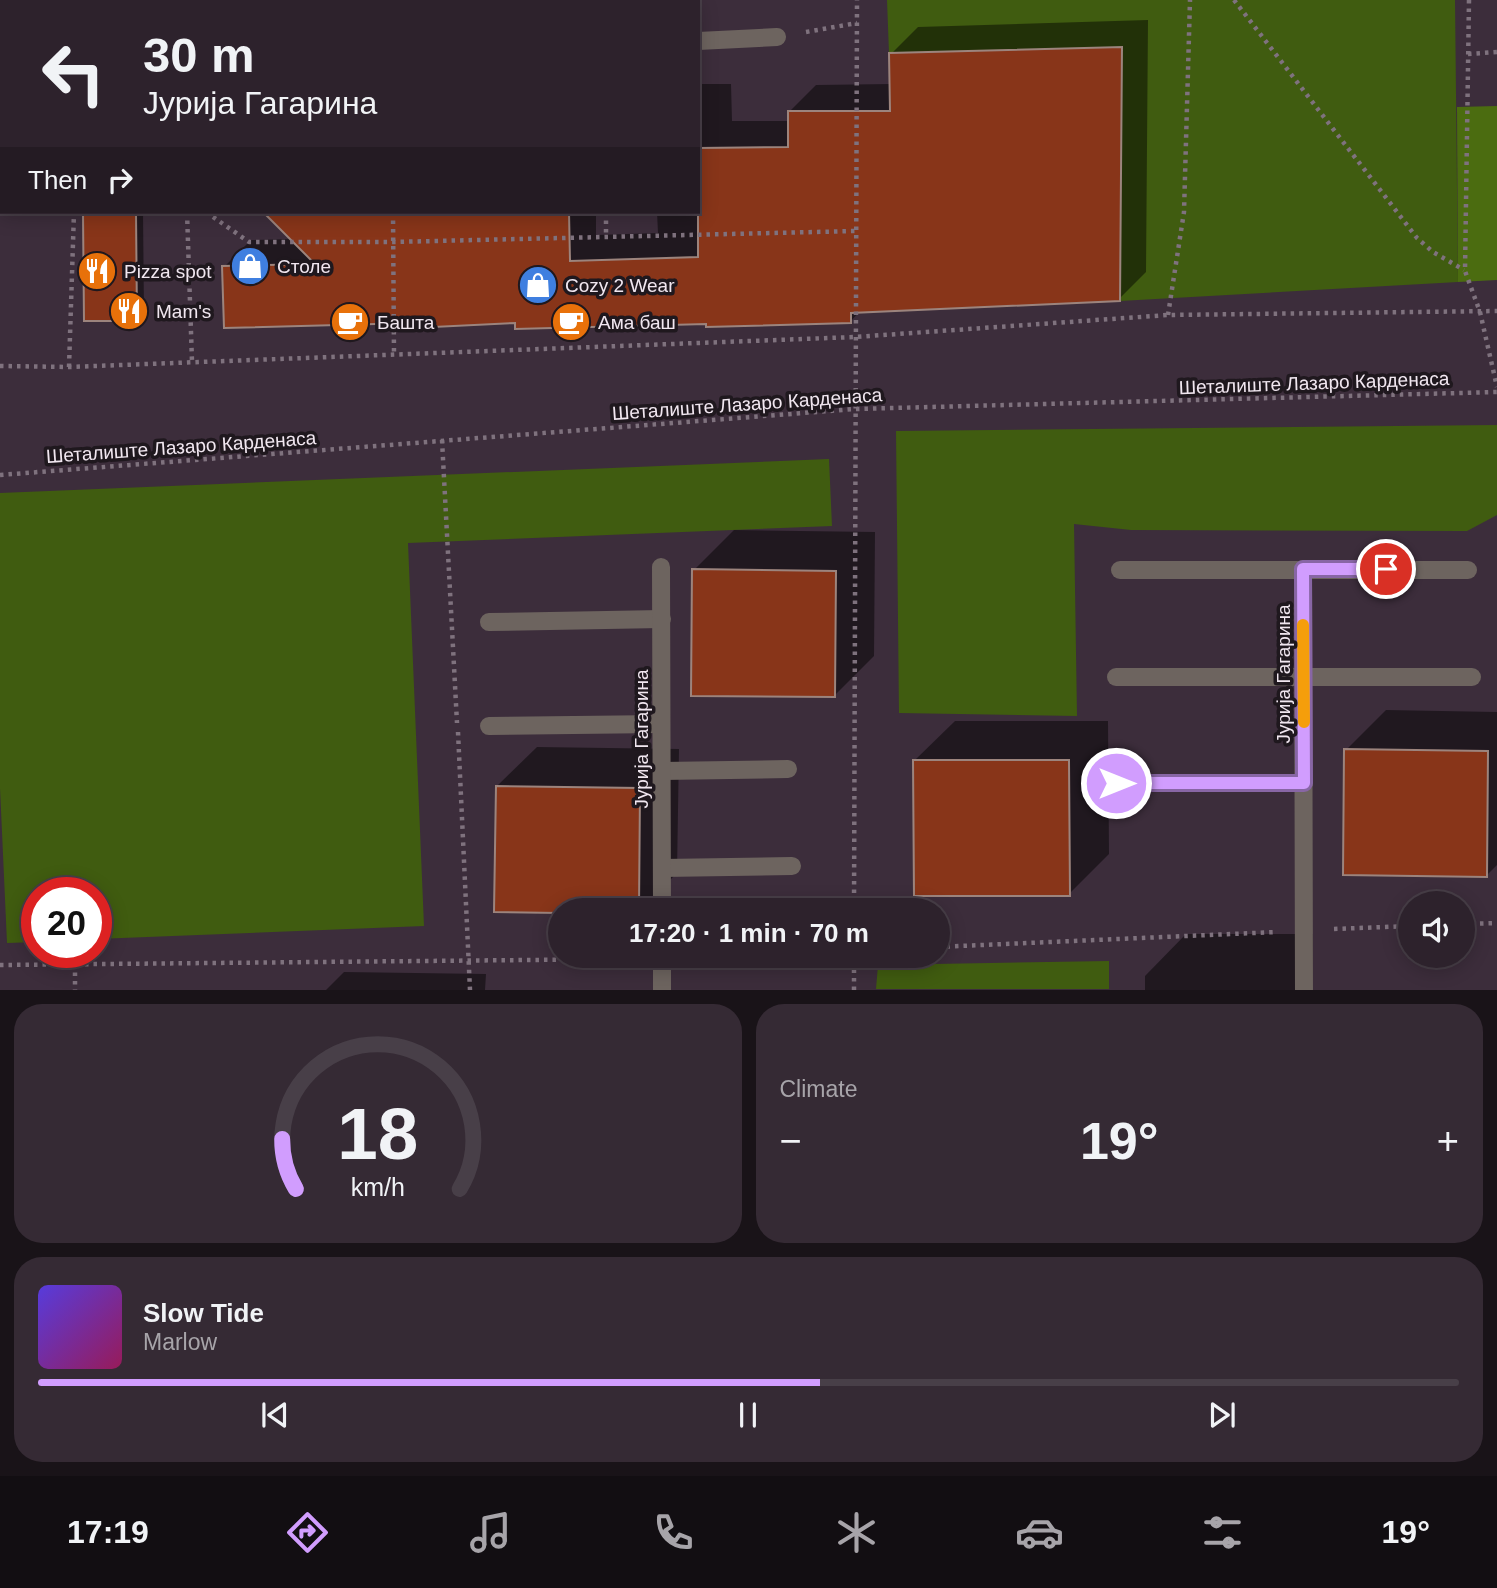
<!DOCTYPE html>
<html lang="en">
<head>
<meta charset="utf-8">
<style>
	:root { --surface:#2d222c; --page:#352a34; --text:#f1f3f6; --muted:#a7a4a9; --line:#483f48; --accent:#d19dfe }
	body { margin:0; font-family:Helvetica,sans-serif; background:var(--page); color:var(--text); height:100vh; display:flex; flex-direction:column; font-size:26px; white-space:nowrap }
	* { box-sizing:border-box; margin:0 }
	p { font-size:23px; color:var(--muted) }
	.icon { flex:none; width:38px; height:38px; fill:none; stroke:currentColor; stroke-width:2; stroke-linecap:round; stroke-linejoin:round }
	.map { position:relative; height:990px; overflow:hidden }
	.side { display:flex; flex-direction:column; gap:14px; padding:14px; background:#191318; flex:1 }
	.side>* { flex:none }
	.banner { position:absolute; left:0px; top:0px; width:700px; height:214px; box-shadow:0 4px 18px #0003,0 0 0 2px var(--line); background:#2d222c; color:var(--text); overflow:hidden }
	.controls { position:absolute; left:1398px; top:891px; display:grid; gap:14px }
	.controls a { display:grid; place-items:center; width:77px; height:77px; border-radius:50%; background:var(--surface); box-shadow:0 4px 18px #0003,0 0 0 2px var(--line); font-size:35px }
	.speed { position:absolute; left:21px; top:877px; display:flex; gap:14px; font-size:35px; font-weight:700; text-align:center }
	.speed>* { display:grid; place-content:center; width:91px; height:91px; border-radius:50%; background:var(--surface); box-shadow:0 4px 18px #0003,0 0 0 2px var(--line); line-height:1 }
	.speed .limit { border:10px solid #d22; background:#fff; color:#111 }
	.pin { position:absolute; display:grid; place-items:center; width:60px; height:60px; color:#fff; margin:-30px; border:4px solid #fff; border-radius:50%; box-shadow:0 2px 7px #0007 }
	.me { position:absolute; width:77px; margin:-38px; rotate:90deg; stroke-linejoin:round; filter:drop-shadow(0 0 5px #0008) }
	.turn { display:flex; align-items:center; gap:24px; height:147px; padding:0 28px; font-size:32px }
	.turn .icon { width:91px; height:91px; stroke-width:2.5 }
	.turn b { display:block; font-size:49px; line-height:60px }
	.then { display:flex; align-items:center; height:66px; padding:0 28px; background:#0003; gap:14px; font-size:26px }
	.big { font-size:52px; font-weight:800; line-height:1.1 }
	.side .tile { flex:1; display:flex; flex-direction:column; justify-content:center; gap:10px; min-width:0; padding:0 24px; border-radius:28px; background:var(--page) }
	.side .dial { align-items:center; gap:0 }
	.dial svg { height:182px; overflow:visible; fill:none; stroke:var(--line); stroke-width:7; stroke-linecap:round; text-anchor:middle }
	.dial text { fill:var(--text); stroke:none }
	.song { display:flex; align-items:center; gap:21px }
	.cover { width:84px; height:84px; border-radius:10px; background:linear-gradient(135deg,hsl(250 70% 55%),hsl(330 70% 35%)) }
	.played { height:7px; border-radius:4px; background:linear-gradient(90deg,var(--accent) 55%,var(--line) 55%) }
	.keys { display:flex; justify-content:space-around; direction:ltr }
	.heat { display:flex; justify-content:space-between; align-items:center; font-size:38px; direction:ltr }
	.side .tiles { flex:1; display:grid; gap:14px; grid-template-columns:1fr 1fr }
	.tile:last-child { grid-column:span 2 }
	.trip { position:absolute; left:548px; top:898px; width:402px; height:70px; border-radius:35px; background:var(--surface); box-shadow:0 4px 18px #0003,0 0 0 2px var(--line); font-weight:800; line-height:70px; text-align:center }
	.tab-bar { display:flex; height:112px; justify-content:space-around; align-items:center; background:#120e12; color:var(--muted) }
	.tab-bar .icon { width:49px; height:49px }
	.tab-bar .current { color:var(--accent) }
	.tab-bar b { font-size:32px; color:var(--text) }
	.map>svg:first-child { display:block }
	.green { fill:#405c10 }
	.forest { fill:#4b6c10 }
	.shadow { fill:#0007 }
	.building { fill:#883519; stroke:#9c847d; stroke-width:2 }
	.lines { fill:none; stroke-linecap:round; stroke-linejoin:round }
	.path { stroke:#7f727e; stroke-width:4.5; stroke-dasharray:3.5 5; stroke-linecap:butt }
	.lane { stroke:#6d645f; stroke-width:18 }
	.street { stroke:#6d645f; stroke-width:18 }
	.route-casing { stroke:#8866a5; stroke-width:18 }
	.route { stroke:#d19dfe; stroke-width:12 }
	.slow { stroke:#f59e0b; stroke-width:12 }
	.labels { text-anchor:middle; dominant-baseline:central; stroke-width:7; stroke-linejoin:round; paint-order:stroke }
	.poi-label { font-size:19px; fill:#f1e7f0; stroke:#1f181e; text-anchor:start }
	.street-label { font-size:19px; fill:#f1e7f0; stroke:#1f181e }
</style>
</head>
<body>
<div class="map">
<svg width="1497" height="990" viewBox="0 0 1497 990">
	<rect width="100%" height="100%" fill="#3c2d3b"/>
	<!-- green -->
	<g class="green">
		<polygon points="197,0 524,0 524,1 197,2"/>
		<polygon points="887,0 1455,0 1458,282 1120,301 1122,47 889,53"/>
		<polygon points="1497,425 1497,515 1467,531 1131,530 1074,524 1077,716 899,713 896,431"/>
		<polygon points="829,459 832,526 408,543 424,926 96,939 96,892 37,892 37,942 7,943 0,788 0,493"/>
		<polygon points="1109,961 1109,989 876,989 878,965"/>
	</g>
	<!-- forest -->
	<polygon class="forest" points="1497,106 1497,280 1458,282 1457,107"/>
	<!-- shadow -->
	<g class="shadow">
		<polygon points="0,0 11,0 2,2 2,168"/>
		<polygon points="1148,20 1146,272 1119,299 861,310 850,322 415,322 224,267 251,240 292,239 265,212 596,212 596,235 658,233 657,212 698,212 698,84 731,84 732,121 790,121 789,112 816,85 891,84 891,54 918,27"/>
		<polygon points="85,212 143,212 144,312 136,319 86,320"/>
		<polygon points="734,530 875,532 874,656 834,696 694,570"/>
		<polygon points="1386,710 1497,712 1497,865 1486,876 1346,750"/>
		<polygon points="955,721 1108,721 1109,854 1069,894 915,760"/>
		<polygon points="537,747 679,749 677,873 640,910 560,911 497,786"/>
		<polygon points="1186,934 1313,934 1313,990 1145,990 1145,976"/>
		<polygon points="344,972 486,974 485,990 326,990"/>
	</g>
	<!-- building -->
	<g class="building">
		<polygon points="1122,47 1120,301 851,313 851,323 706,327 706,324 515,329 515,323 413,328 413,323 224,328 222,266 315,264 263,212 569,212 570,261 698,257 698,148 788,147 788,111 890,111 889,53"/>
		<polygon points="136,212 137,321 84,321 83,213"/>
		<polygon points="692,569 836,571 835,697 691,696"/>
		<polygon points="1344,749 1488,751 1487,877 1343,875"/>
		<polygon points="913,760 1069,760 1070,896 914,896"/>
		<polygon points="496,786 640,788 639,910 560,910 560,913 494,912"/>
	</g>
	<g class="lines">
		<!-- path -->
		<g class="path">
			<polyline points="1234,0 1417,238 1433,252 1464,270"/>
			<polyline points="1469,0 1465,271 1480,312 1497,387"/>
			<polyline points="806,32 857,23"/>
			<polyline points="1468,54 1497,52"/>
			<polyline points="0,197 2,197"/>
			<polyline points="187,212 192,362"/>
			<polyline points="206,212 249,242 393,242 856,231"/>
			<polyline points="393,212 394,355"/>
			<polyline points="606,212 606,237"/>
			<polyline points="1168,315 1184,212 1190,0"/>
			<polyline points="0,366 69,367 855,337 1168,315 1497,311"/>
			<polyline points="69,367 74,212"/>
			<polyline points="442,440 457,723"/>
			<polyline points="0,475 855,409 1497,392"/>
			<polyline points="458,732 470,990"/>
			<polyline points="854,910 857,0"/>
			<polyline points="1463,924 1497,923"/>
			<polyline points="1334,929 1410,926"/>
			<polyline points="938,947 1276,932"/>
			<polyline points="690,957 734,956"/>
			<polyline points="75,964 75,990"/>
			<polyline points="0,965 633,959"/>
			<polyline points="854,990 854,956"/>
		</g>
		<!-- lane -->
		<g class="lane">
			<polyline points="170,2 170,0"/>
			<polyline points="698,41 777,37"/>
			<polyline points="1120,570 1468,570"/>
			<polyline points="489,622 662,619"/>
			<polyline points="1116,677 1472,677"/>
			<polyline points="489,726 661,724"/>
			<polyline points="662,771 788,769"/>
			<polyline points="1116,783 1304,783"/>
			<polyline points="662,868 792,866"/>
		</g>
		<!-- street -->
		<g class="street">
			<polyline points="661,567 662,910"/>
			<polyline points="1303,569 1304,990"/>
			<polyline points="662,956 662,990"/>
		</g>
	</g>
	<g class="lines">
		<!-- route casing -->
		<g class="route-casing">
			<polyline id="route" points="1116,783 1304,783 1303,569 1386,569"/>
		</g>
		<!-- route -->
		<use href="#route" class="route"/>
		<!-- slow -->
		<polyline class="slow" points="1303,625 1304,722"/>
	</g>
	<!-- icons -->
	<defs>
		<g id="shop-disc" transform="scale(2.0125)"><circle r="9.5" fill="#3f7fe0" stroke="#1f181e"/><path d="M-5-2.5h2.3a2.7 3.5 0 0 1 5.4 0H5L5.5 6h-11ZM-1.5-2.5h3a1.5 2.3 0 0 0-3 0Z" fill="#fff"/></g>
		<g id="restaurant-disc" transform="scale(2.0125)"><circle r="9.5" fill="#e8710a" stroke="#1f181e"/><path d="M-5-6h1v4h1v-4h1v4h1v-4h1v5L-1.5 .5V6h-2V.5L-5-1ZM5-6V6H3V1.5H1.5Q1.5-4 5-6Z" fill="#fff"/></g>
		<g id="cafe-disc" transform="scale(2.0125)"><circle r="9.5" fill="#e8710a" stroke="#1f181e"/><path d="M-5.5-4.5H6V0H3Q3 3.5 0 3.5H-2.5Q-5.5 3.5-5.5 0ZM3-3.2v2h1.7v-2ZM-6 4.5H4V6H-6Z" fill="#fff"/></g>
	</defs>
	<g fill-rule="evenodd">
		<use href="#shop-disc" x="250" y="266"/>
		<use href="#restaurant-disc" x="97" y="271"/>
		<use href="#shop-disc" x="538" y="285"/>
		<use href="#restaurant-disc" x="129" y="311"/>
		<use href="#cafe-disc" x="350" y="322"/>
		<use href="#cafe-disc" x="571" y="322"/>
	</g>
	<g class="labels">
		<!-- poi labels -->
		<g class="poi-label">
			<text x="277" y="266">Столе</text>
			<text x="124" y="271">Pizza spot</text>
			<text x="565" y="285">Cozy 2 Wear</text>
			<text x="156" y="311">Mam's</text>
			<text x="377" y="322">Башта</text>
			<text x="598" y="322">Ама баш</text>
		</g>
		<!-- street labels -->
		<g class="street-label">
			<text transform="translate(1314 383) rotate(-2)">Шеталиште Лазаро Карденаса</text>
			<text transform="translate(747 404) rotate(-4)">Шеталиште Лазаро Карденаса</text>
			<text transform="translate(181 447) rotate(-4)">Шеталиште Лазаро Карденаса</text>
			<text transform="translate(1283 674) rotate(-90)">Јурија Гагарина</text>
			<text transform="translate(641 739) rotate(-90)">Јурија Гагарина</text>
		</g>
	</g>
</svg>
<div class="controls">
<a><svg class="icon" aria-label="sound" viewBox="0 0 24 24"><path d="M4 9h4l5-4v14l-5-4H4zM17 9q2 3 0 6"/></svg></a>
</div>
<div class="speed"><div class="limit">20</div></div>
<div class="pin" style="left:1386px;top:569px;background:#d93025"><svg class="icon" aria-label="arrive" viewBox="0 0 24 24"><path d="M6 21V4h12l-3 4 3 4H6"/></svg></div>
<svg class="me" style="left:1116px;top:783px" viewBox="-20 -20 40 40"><circle r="17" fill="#d19dfe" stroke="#fff" stroke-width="3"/><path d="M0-11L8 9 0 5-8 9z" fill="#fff"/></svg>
<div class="trip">17:20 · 1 min · 70 m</div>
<div class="banner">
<div class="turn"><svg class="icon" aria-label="left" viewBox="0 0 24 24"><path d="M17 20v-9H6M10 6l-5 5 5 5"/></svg><div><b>30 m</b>Јурија Гагарина</div></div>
<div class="then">Then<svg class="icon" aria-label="right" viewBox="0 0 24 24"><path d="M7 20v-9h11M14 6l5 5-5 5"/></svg></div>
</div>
</div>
<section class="side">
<div class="tiles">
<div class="tile dial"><svg viewBox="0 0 100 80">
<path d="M14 69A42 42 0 1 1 86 69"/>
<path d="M14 69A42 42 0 0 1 8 47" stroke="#d19dfe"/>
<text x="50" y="56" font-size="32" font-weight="700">18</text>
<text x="50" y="72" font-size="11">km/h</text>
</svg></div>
<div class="tile"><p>Climate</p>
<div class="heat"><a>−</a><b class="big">19°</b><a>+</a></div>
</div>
<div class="tile">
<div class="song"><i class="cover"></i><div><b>Slow Tide</b><p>Marlow</p></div></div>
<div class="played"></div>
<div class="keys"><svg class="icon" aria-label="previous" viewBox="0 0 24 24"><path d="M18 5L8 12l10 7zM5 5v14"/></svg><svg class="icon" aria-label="pause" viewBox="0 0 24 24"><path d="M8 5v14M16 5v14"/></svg><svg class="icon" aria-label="next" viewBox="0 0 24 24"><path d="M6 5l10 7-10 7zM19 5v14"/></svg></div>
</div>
</div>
</section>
<nav class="tab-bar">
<b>17:19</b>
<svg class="icon current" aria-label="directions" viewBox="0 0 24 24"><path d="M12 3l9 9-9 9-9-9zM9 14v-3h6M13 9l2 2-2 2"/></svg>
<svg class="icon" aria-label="music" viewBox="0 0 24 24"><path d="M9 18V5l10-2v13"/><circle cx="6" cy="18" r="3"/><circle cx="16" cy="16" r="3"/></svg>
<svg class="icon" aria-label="phone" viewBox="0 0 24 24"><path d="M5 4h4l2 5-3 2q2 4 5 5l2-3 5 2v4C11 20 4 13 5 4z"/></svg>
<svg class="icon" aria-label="climate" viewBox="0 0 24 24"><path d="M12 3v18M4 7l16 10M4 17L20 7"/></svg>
<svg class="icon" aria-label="car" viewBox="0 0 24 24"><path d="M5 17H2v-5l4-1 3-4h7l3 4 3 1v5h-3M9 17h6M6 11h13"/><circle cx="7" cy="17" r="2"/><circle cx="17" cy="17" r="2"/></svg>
<svg class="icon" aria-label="filters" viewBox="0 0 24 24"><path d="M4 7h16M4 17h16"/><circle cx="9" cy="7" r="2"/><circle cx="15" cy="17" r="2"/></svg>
<b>19°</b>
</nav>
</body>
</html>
